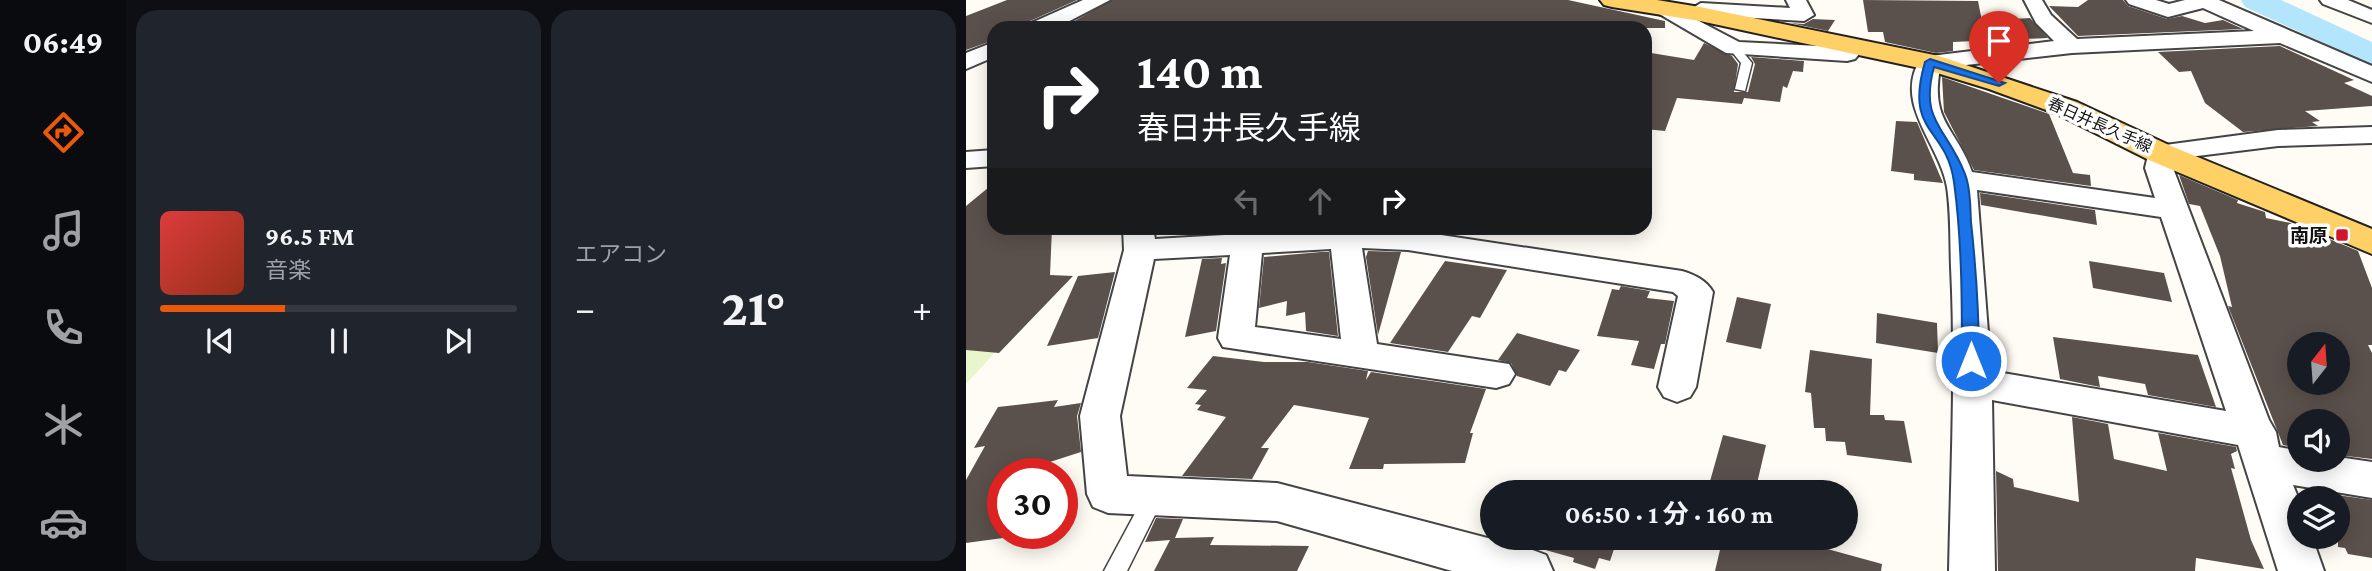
<!DOCTYPE html>
<html lang="ja">
<head>
<meta charset="utf-8">
<style>
	:root { --surface:#171b24; --page:#20242c; --text:#f1f3f6; --muted:#9ea1a6; --line:#363941; --accent:#ea580c }
	body { margin:0; font-family:"Crimson Pro","Noto Sans JP",serif; background:var(--page); color:var(--text); height:100vh; display:flex; flex-direction:column; font-size:26px; white-space:nowrap }
	* { box-sizing:border-box; margin:0 }
	p { font-size:23px; color:var(--muted) }
	.icon { flex:none; width:38px; height:38px; fill:none; stroke:currentColor; stroke-width:2; stroke-linecap:round; stroke-linejoin:round }
	.map { position:relative; flex:1; overflow:hidden }
	.drawer { display:flex; flex-direction:column; gap:10px; padding:10px; background:#0d0f14; width:840px }
	.drawer>* { flex:none }
	.banner { position:absolute; left:21px; top:21px; width:665px; height:214px; border-radius:21px; box-shadow:0 4px 18px #0003; background:#202124; color:#fff; overflow:hidden }
	.needle { width:46px; rotate:17deg }
	.controls { position:absolute; left:1321px; top:332px; display:grid; gap:14px }
	.controls a { display:grid; place-items:center; width:63px; height:63px; border-radius:50%; background:var(--surface); box-shadow:0 4px 18px #0003; font-size:35px }
	.speed { position:absolute; left:21px; top:458px; display:flex; gap:14px; font-size:35px; font-weight:700; text-align:center }
	.speed>* { display:grid; place-content:center; width:91px; height:91px; border-radius:50%; background:var(--surface); box-shadow:0 4px 18px #0003; line-height:1 }
	.speed .limit { border:10px solid #d22; background:#fff; color:#111 }
	.pin { position:absolute; display:grid; place-items:center; width:60px; height:60px; color:#fff; margin:-72px -30px; border-radius:50% 50% 50% 0; rotate:-45deg; box-shadow:0 0 7px #0007 }
	.pin .icon { rotate:45deg }
	.me { position:absolute; width:77px; margin:-38px; rotate:0deg; stroke-linejoin:round; filter:drop-shadow(0 0 5px #0008) }
	.turn { display:flex; align-items:center; gap:24px; height:147px; padding:0 35px; font-size:32px }
	.turn .icon { width:91px; height:91px; stroke-width:2.5 }
	.turn b { display:block; font-size:49px; line-height:60px }
	.lanes { display:flex; align-items:center; height:66px; padding:0 35px; background:#0003; justify-content:center; gap:35px; direction:ltr }
	.lanes .off { opacity:.35 }
	.big { font-size:52px; font-weight:700; line-height:1.1 }
	.drawer .tile { flex:1; display:flex; flex-direction:column; justify-content:center; gap:10px; min-width:0; padding:0 24px; border-radius:21px; background:var(--page) }
	.song { display:flex; align-items:center; gap:21px }
	.cover { width:84px; height:84px; border-radius:10px; background:linear-gradient(135deg,hsl(0 70% 55%),hsl(10 70% 35%)) }
	.played { height:7px; border-radius:4px; background:linear-gradient(90deg,var(--accent) 35%,var(--line) 35%) }
	.keys { display:flex; justify-content:space-around; direction:ltr }
	.heat { display:flex; justify-content:space-between; align-items:center; font-size:38px; direction:ltr }
	.drawer .tiles { flex:1; display:grid; gap:10px; grid-template-columns:repeat(2,1fr) }
	.trip { position:absolute; left:514px; top:480px; width:378px; height:70px; border-radius:35px; background:var(--surface); box-shadow:0 4px 18px #0003; font-weight:700; line-height:70px; text-align:center }
	main { display:flex; flex:1; min-height:0 }
	.dock { display:flex; flex-direction:column; width:126px; justify-content:space-around; align-items:center; background:#090b0e; color:var(--muted) }
	.dock .icon { width:49px; height:49px }
	.dock .selected { color:var(--accent) }
	.dock b { font-size:32px; color:var(--text) }
	.map>svg:first-child { display:block }
	.pitch { fill:#e9f5cb }
	.lines { fill:none; stroke-linecap:round; stroke-linejoin:round }
	.river { fill:#b3e5fd; fill-rule:evenodd }
	.building { fill:#5b514c; fill-rule:evenodd }
	.service-casing { stroke:#444; stroke-width:3 }
	.minor-casing { stroke:#444; stroke-width:4 }
	.primary-casing { stroke:#222; stroke-width:4 }
	.service { fill:#fff; fill-rule:evenodd }
	.minor { fill:#fff; fill-rule:evenodd }
	.primary { fill:#ffd065; fill-rule:evenodd }
	.route { fill:#1a73e8; stroke:#114b97; stroke-width:2 }
	.poi-dot { fill:#d2172b; stroke:#fff; stroke-width:2.5 }
	.labels { text-anchor:middle; dominant-baseline:central; stroke-width:7; stroke-linejoin:round; paint-order:stroke }
	.far-street-label { font-size:16px; fill:#111; stroke:#fff }
	.poi-label { font-size:19px; font-weight:bold; fill:#111; stroke:#fff; text-anchor:end }
</style>
</head>
<body>
<main>
<nav class="dock">
<b>06:49</b>
<svg class="icon selected" aria-label="directions" viewBox="0 0 24 24"><path d="M12 3l9 9-9 9-9-9zM9 14v-3h6M13 9l2 2-2 2"/></svg>
<svg class="icon" aria-label="music" viewBox="0 0 24 24"><path d="M9 18V5l10-2v13"/><circle cx="6" cy="18" r="3"/><circle cx="16" cy="16" r="3"/></svg>
<svg class="icon" aria-label="phone" viewBox="0 0 24 24"><path d="M5 4h4l2 5-3 2q2 4 5 5l2-3 5 2v4C11 20 4 13 5 4z"/></svg>
<svg class="icon" aria-label="climate" viewBox="0 0 24 24"><path d="M12 3v18M4 7l16 10M4 17L20 7"/></svg>
<svg class="icon" aria-label="car" viewBox="0 0 24 24"><path d="M5 17H2v-5l4-1 3-4h7l3 4 3 1v5h-3M9 17h6M6 11h13"/><circle cx="7" cy="17" r="2"/><circle cx="17" cy="17" r="2"/></svg>
</nav>
<section class="drawer">
<div class="tiles">
<div class="tile">
<div class="song"><i class="cover"></i><div><b>96.5 FM</b><p>音楽</p></div></div>
<div class="played"></div>
<div class="keys"><svg class="icon" aria-label="previous" viewBox="0 0 24 24"><path d="M18 5L8 12l10 7zM5 5v14"/></svg><svg class="icon" aria-label="pause" viewBox="0 0 24 24"><path d="M8 5v14M16 5v14"/></svg><svg class="icon" aria-label="next" viewBox="0 0 24 24"><path d="M6 5l10 7-10 7zM19 5v14"/></svg></div>
</div>
<div class="tile"><p>エアコン</p>
<div class="heat"><a>−</a><b class="big">21°</b><a>+</a></div>
</div>
</div>
</section>
<div class="map">
<svg width="1406" height="571" viewBox="0 0 1406 571">
	<rect width="100%" height="100%" fill="#fffcf5"/>
	<!-- pitch -->
	<polygon class="pitch" points="0,332 46,334 0,384"/>
	<g class="lines">
		<!-- river -->
		<polygon class="river" points="1275,0 1315,0 1406,42 1406,65 1279,7"/>
	</g>
	<!-- building -->
	<g class="building">
		<polygon points="41,0 111,0 64,21 60,28 28,28 28,40 0,50 0,16"/>
		<polygon points="146,0 602,0 699,21 699,28 96,28"/>
		<polygon points="897,0 1012,1 1016,21 1064,18 1082,38 987,42 987,51 970,53 919,42 917,32 902,32"/>
		<polygon points="1122,0 1157,0 1162,6 1201,19 1216,16 1239,23 1257,20 1277,29 1112,36 1083,6 1112,7"/>
		<polygon points="847,19 869,20 862,31 824,23 838,24"/>
		<polygon points="738,43 766,56 772,64 768,92 782,92 789,64 785,57 838,61 837,72 827,71 821,88 817,86 814,102 778,98 776,104 711,98 699,131 679,129 679,52 728,60"/>
		<polygon points="1314,46 1388,80 1378,83 1406,96 1406,106 1339,111 1354,121 1346,122 1352,126 1277,132 1239,103 1225,71 1213,72 1192,52"/>
		<polygon points="976,77 1083,114 1107,173 1124,175 1125,186 1008,170 978,112"/>
		<polygon points="930,121 951,122 977,183 948,180 948,174 925,171"/>
		<path d="M1213,175L1272,200L1271,203L1299,212L1300,218L1325,223L1336,245L1349,233L1392,251L1406,288V345H1402L1406,353V459L1372,455V422H1334V448L1317,445L1262,306L1266,307L1254,256L1234,206L1223,204ZM1334,345H1372V383H1334Z"/>
		<polygon points="28,183 28,228 86,228 84,275 107,276 33,353 0,350 0,206"/>
		<polygon points="1014,193 1129,210 1131,225 1015,205"/>
		<polygon points="402,251 435,252 412,335 400,257"/>
		<polygon points="355,252 363,252 372,336 340,331 339,312 320,316 321,301 293,308 298,257"/>
		<polygon points="256,258 255,264 260,263 250,331 219,337 236,259"/>
		<polygon points="479,261 541,270 514,318 506,316 482,352 424,343"/>
		<polygon points="1123,261 1198,273 1206,302 1127,288"/>
		<polygon points="149,272 132,338 81,346 112,276"/>
		<polygon points="655,286 684,291 681,298 708,301 699,344 695,344 688,369 665,365 673,341 631,336 646,289 653,290"/>
		<polygon points="771,297 805,304 795,349 760,342"/>
		<polygon points="911,313 971,323 972,353 910,343"/>
		<polygon points="551,333 614,350 600,372 593,370 584,386 551,376 545,363 532,360"/>
		<polygon points="1087,337 1232,355 1250,407 1182,395 1179,384 1132,376 1134,387 1094,379"/>
		<polygon points="844,350 906,359 904,415 918,415 919,420 938,421 946,463 881,455 879,442 860,441 859,428 848,428 845,393 839,392"/>
		<polygon points="247,356 298,362 342,362 402,371 400,380 405,372 520,389 504,433 507,433 499,463 418,464 417,469 383,469 403,418 328,405 295,448 303,448 286,479 216,476 260,417 231,410 235,405 229,404 241,390 221,388"/>
		<polygon points="92,400 88,407 115,403 111,416 115,452 62,469 59,474 37,474 37,538 0,543 0,480 19,446 8,448 32,407"/>
		<polygon points="1106,417 1142,424 1148,459 1201,471 1192,433 1270,447 1271,451 1265,454 1269,469 1265,468 1285,540 1298,569 1230,558 1229,571 1032,571 1030,471 1047,479 1048,487 1113,502"/>
		<polygon points="757,435 800,445 789,492 741,492"/>
		<polygon points="1364,494 1406,500 1406,558 1382,554 1379,548 1372,547 1372,499 1366,499"/>
		<polygon points="190,518 217,519 209,538 248,537 244,545 343,546 331,571 188,571 204,540 179,542"/>
		<polygon points="559,537 652,537 644,561 633,558 629,569 607,562 608,558 558,544"/>
		<polygon points="757,537 837,537 836,542 916,564 915,571 749,571"/>
	</g>
	<g class="lines">
		<!-- service casing -->
		<g class="service-casing">
			<g id="service">
				<polygon points="764,46 772,46 786,63 779,91 769,89 775,63 763,48"/>
				<polygon points="188,488 195,491 198,497 161,571 138,571 181,491"/>
			</g>
		</g>
		<!-- minor casing -->
		<g class="minor-casing">
			<g id="minor">
				<polygon points="117,0 144,0 90,28 62,28 65,23"/>
				<polygon points="820,0 840,0 848,15 838,21 735,15 725,9 735,3 824,8"/>
				<path d="M1058,0H1076L1085,15L1111,39L1288,31L1237,8L1202,17L1163,4L1160,0H1190L1203,4L1219,0H1253L1406,66V82L1314,43L1106,53L974,68C964,123 990,127 1006,172L1189,198L1179,168L1184,147L1312,130L1406,127V143L1312,146L1207,159V168L1303,420L1310,432L1313,447L1334,451V460H1372V457L1406,462V498L1327,485L1334,502V537H1346L1358,571H1312L1272,445L1026,400L1029,571H983C985,469 990,369 985,267C984,240 985,213 981,187C974,144 925,102 956,57L1088,41L1070,23ZM1011,190L1195,217L1260,411L1025,371Z"/>
				<polygon points="1354,0 1382,0 1406,10 1406,23 1357,4"/>
				<polygon points="697,2 773,42 875,47 888,40 899,47 889,59 881,61 760,53 690,12 687,8"/>
				<polygon points="28,42 28,57 0,69 0,53"/>
				<polygon points="28,150 28,166 0,168 0,152"/>
				<path d="M157,228H187L189,239L379,228L442,230L716,271C729,275 740,280 747,292L730,387L724,397L711,402L698,397L692,387L712,296L707,292L442,250L396,248L411,344L543,364L549,374L543,384L530,388L257,347L252,338L264,255L188,259L154,416L161,476L311,483L564,549L580,555L587,571H486L311,521L142,513L127,507L121,494L114,416L158,250ZM365,249L375,339L289,327L296,253Z"/>
			</g>
		</g>
		<!-- primary casing -->
		<g class="primary-casing">
			<polygon id="primary" points="634,0 691,0 734,7 973,56 1111,102 1205,146 1406,229 1406,254 1183,160 1091,114 1023,89 958,69 734,21 646,7 638,5"/>
		</g>
		<!-- service -->
		<use href="#service" class="service"/>
		<!-- minor -->
		<use href="#minor" class="minor"/>
		<!-- primary -->
		<use href="#primary" class="primary"/>
	</g>
	<!-- route -->
	<path class="route" d="M964,59L1039,83L1033,86L968,67C953,122 981,127 999,174C1005,189 1004,207 1005,222C1010,268 1013,314 1013,361L1005,367L996,361C996,302 996,241 988,182C980,125 938,135 959,62Z"/>
	<!-- markers -->
	<rect class="poi-dot" x="1369" y="228" width="14" height="14" rx="3.5"/>
	<g class="labels">
		<!-- far-street labels -->
		<g class="far-street-label">
			<text transform="translate(1134 125) rotate(24)">春日井長久手線</text>
		</g>
		<!-- poi labels -->
		<g class="poi-label">
			<text x="1362" y="235">南原</text>
		</g>
	</g>
</svg>
<div class="controls">
<a><svg class="needle" viewBox="-14 -14 28 28"><path d="M0-13l5 13h-10z" fill="#e53935"/><path d="M0 13l5-13h-10z" fill="#9ea1a6"/></svg></a>
<a><svg class="icon" aria-label="sound" viewBox="0 0 24 24"><path d="M4 9h4l5-4v14l-5-4H4zM17 9q2 3 0 6"/></svg></a>
<a><svg class="icon" aria-label="layers" viewBox="0 0 24 24"><path d="M12 4l9 5-9 5-9-5zM3 14l9 5 9-5"/></svg></a>
</div>
<div class="speed"><div class="limit">30</div></div>
<div class="pin" style="left:1033px;top:83px;background:#d93025"><svg class="icon" aria-label="arrive" viewBox="0 0 24 24"><path d="M6 21V4h12l-3 4 3 4H6"/></svg></div>
<svg class="me" style="left:1005px;top:361px" viewBox="-20 -20 40 40"><circle r="17" fill="#1a73e8" stroke="#fff" stroke-width="3"/><path d="M0-11L8 9 0 5-8 9z" fill="#fff"/></svg>
<div class="trip">06:50 · 1 分 · 160 m</div>
<div class="banner">
<div class="turn"><svg class="icon" aria-label="right" viewBox="0 0 24 24"><path d="M7 20v-9h11M14 6l5 5-5 5"/></svg><div><b>140 m</b>春日井長久手線</div></div>
<div class="lanes"><svg class="icon off" aria-label="left" viewBox="0 0 24 24"><path d="M17 20v-9H6M10 6l-5 5 5 5"/></svg><svg class="icon off" aria-label="ahead" viewBox="0 0 24 24"><path d="M12 20V5M6 11l6-6 6 6"/></svg><svg class="icon" aria-label="right" viewBox="0 0 24 24"><path d="M7 20v-9h11M14 6l5 5-5 5"/></svg></div>
</div>
</div>
</main>
</body>
</html>
